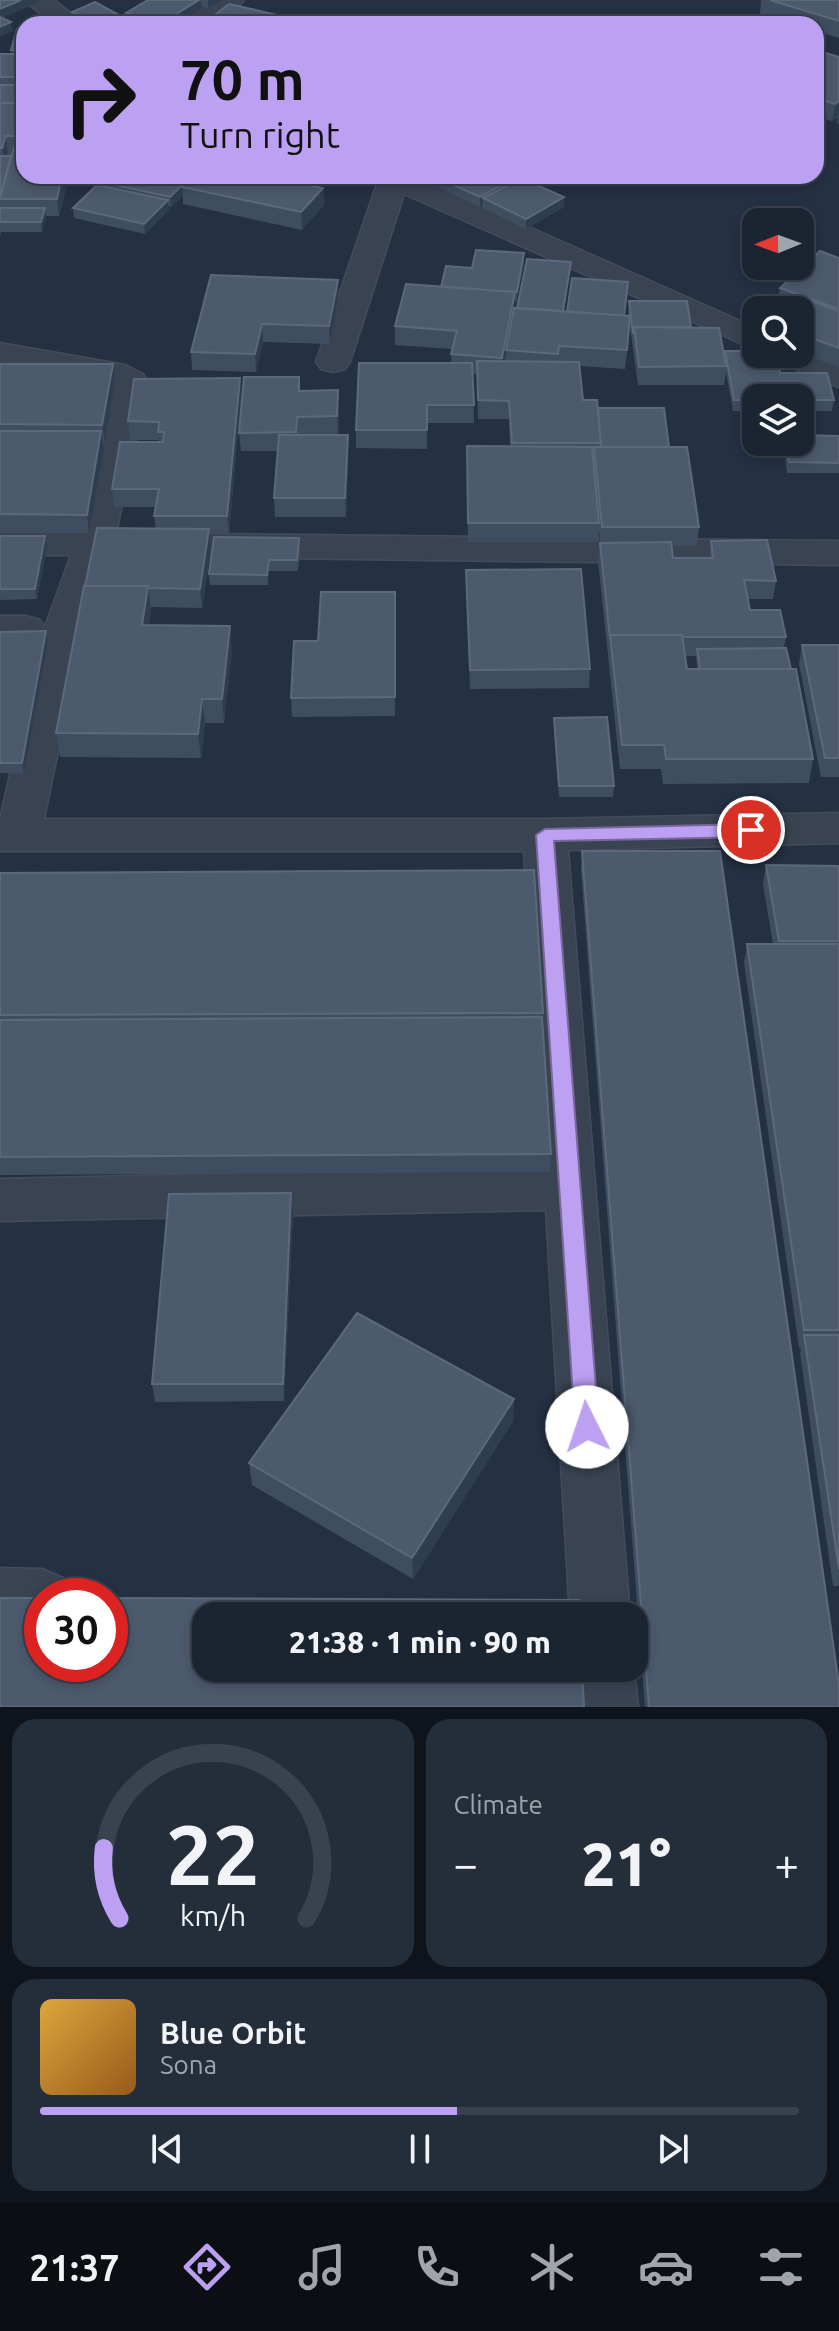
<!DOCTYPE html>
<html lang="en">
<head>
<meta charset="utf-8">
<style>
	:root { --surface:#1b2532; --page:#242d3a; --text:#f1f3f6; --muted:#a0a5ac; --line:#39424d; --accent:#bca0f2 }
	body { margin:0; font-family:Ubuntu,sans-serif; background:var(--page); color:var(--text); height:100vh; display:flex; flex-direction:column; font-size:30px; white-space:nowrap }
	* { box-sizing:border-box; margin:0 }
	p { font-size:26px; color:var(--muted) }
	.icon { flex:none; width:44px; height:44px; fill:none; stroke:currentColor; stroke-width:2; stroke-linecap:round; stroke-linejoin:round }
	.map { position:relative; height:1707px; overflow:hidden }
	.side { display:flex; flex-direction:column; gap:12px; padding:12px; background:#0f141c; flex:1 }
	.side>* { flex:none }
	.banner { position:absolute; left:16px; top:16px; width:808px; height:168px; border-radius:24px; box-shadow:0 4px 12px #0003,0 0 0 2px var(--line); background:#bca0f2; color:#111; overflow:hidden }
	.needle { width:52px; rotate:269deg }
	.controls { position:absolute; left:742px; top:208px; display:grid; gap:16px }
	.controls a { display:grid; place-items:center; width:72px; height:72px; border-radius:16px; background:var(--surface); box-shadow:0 4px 12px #0003,0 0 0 2px var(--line); font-size:40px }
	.speed { position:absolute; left:24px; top:1578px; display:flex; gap:16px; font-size:40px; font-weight:700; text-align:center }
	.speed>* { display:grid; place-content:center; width:104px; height:104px; border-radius:50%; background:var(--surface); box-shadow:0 4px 12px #0003,0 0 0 2px var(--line); line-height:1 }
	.speed .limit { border:12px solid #d22; background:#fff; color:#111 }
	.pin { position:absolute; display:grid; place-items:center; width:68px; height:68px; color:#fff; margin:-34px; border:4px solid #fff; border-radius:50%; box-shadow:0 2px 8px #0007 }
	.me { position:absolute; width:88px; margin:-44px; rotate:356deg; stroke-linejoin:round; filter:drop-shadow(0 0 6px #0008) }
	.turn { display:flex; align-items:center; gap:28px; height:168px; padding:0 32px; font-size:36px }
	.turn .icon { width:104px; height:104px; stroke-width:2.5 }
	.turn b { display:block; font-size:56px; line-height:68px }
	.big { font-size:60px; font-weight:800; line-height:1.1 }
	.side .tile { flex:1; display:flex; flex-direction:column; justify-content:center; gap:12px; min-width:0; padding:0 28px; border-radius:24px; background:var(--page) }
	.side .dial { align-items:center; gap:0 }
	.dial svg { height:208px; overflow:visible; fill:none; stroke:var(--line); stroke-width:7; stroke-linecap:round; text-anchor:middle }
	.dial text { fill:var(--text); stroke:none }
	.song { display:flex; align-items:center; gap:24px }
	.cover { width:96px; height:96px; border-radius:12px; background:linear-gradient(135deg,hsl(40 70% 55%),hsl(30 70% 35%)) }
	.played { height:8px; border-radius:4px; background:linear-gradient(90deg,var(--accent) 55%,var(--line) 55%) }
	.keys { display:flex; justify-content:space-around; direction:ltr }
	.heat { display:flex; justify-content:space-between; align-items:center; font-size:44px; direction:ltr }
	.side .tiles { flex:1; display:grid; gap:12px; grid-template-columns:1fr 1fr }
	.tile:last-child { grid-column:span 2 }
	.trip { position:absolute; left:192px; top:1602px; width:456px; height:80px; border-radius:24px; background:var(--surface); box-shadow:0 4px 12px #0003,0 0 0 2px var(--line); font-weight:800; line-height:80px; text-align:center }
	.tab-bar { display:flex; height:128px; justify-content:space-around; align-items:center; background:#0b0f14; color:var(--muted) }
	.tab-bar .icon { width:56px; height:56px }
	.tab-bar .current { color:var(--accent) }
	.tab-bar b { font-size:36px; color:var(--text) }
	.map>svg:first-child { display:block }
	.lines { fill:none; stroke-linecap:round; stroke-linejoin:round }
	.minor-casing { stroke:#434c5b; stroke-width:3 }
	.minor { fill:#394352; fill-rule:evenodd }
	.wall { fill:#3f4d61; fill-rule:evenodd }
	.shaded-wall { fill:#2f3d50 }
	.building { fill:#4c5a6d; stroke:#5c697c; stroke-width:2 }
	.route { fill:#bca0f2; stroke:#7a689d; stroke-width:2 }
</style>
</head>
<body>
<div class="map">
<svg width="839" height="1707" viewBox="0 0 839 1707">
	<rect width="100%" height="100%" fill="#243143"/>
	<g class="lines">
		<!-- minor casing -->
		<g class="minor-casing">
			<g id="minor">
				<polygon points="24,0 54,0 84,24 53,24"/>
				<path d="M211,0H244C228,23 196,24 171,24L175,18Z"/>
				<polygon points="374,176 414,176 756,328 756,350 404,194 350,362 345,369 333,372 321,369 316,362 378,181"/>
				<polygon points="0,343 125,365 143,374 148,381 116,533 839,541 839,565 109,556 82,634 44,819 545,819 839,813 839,843 568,850 630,1616 570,1616 546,1210 0,1221 0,1179 543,1167 524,851 0,851 0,819 42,635 26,642 0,642 0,616 26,616 40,620 45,627 71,555 0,555 0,531 79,532 113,385 104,381 0,363"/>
				<polygon points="800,347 839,364 839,387 775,361 770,354 800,354"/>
				<polygon points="0,1568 42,1569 63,1578 71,1596 42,1596 42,1627 0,1626"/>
				<polygon points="634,1667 638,1707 576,1707 574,1668"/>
			</g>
		</g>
		<!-- minor -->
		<use href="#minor" class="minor"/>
	</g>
	<!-- wall -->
	<g class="wall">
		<polygon points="148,0 222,0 208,8 201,6 202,8 176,24 80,24 73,21 72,12 127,20 126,13"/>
		<polygon points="761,0 839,0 839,38 816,31 816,24 793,24 760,14"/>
		<polygon points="24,29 24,176 95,176 94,185 67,185 59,216 46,216 42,232 1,232 0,236 0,54 12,54 11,50"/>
		<polygon points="816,53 839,57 839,124 837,123 838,117 832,121 816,116"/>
		<polygon points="281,176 279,178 323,188 324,205 302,230 183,204 183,196 171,207 168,206 169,210 145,234 74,218 73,208 101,186 101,182"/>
		<polygon points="416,176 530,176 528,181 564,197 564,207 526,229 483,208 483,205 480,207 444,190 444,188"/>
		<polygon points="839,258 839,367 800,353 800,310 784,309 778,306 780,288"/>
		<path d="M571,262L564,312L628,316L629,301L691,327L724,355L725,351L780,373L834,400L832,411H800V398H756V411H733L726,372L724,385H638L630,326L625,369L579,366L583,400L669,447L699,527L697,546H671L673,558H709L711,541L776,581L773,599H747L750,610L786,637L784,648L813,759L809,783L663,784L661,769H620L598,561L600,543L599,530L598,542H468L467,446H510L509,419H478L477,374H473L474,423H427V449L356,448V430L451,363L452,349L395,345V326L441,287L472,268L524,263L516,302H515V308H517ZM685,656H696L697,669H687Z"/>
		<polygon points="211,275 338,298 330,344 263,342 256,372 192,370 191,352"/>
		<polygon points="0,364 113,364 115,382 105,443 103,443 104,450 89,533 0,533"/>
		<polygon points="240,378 241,396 229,534 210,534 211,548 202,608 151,607 149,625 232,650 224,723 205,723 201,758 60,757 56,733 156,529 154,516 156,507 114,507 112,489 159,442 159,440 130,440 128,421"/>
		<polygon points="300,391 339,409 338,435 298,435 348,454 346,517 275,517 274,498 278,451 241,451 239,433"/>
		<polygon points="839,436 839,473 787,473 783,442 800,442"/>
		<polygon points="0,536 45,536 47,547 37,599 0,600"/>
		<polygon points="300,549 298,571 269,571 268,585 210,585 209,574"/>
		<polygon points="466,570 590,669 589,688 470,689"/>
		<polygon points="395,592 395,716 292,717 291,698 318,641"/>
		<polygon points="0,632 48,642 24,774 0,773"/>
		<polygon points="802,645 839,645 839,777 821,777 799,664"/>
		<polygon points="554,718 614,786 613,797 559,797 554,728"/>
		<polygon points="582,851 839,1707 645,1707 581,870"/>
		<polygon points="766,865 839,866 839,1586 833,1586 800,1353 801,1348 799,1348 744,963 747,944 773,944 763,884"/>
		<polygon points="0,873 543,1013 543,1022 551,1154 550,1172 0,1175"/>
		<polygon points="291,1193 293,1212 284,1401 155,1402 152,1384"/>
		<polygon points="514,1399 513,1421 413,1579 252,1485 249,1463"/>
	</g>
	<!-- shaded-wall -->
	<g class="shaded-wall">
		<polygon points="21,0 39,0 39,2 0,19 0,9"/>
		<polygon points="199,0 201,0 202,8 176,24 160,24"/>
		<polygon points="208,0 222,0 208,8"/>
		<polygon points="282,16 282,24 272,24"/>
		<polygon points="11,22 13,31 0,37 0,27"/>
		<polygon points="839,101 839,114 832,121 835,104"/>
		<polygon points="6,136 8,153 5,165 2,148"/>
		<polygon points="62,176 66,176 67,185 59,216 57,199"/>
		<polygon points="192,176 182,187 183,196 171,207 170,197"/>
		<polygon points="519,176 530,176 529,180 490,202 483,198 483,205 480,207 480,197"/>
		<polygon points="323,188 324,205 302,230 301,212"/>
		<polygon points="564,197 564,207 526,229 526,219"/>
		<polygon points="168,200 169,210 145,234 144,224"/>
		<polygon points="45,208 46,218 42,232 41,222"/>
		<polygon points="524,253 524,263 516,302 517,292"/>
		<polygon points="338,280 338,298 330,344 329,326"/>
		<polygon points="515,292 515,310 502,376 502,358"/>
		<polygon points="262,324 263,342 256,372 255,354"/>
		<polygon points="113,364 115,382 105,443 102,425"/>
		<polygon points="240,378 241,396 229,534 227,516"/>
		<polygon points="338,390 339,409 338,435 337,416"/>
		<polygon points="101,431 104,450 89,533 87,515"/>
		<polygon points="348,435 348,454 346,517 345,498"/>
		<polygon points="209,529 211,548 202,608 200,589"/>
		<polygon points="45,536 47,547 37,599 35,589"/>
		<polygon points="269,560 269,571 268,585 267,575"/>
		<polygon points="148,586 151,610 145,649 142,625"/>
		<polygon points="230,626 232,650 224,723 222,699"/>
		<polygon points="46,631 48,642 24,774 22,763"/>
		<polygon points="202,699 205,723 201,758 198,734"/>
		<polygon points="291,1193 293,1212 284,1401 283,1384"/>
		<polygon points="514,1399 513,1421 413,1579 412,1558"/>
	</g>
	<!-- building -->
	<g class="building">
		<polygon points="0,0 21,0 0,9"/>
		<polygon points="148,0 199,0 160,24 126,13"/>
		<polygon points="770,0 839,0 839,21"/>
		<polygon points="95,2 135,24 88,24 94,22 72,12"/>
		<polygon points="229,4 282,16 272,24 203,24"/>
		<polygon points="0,17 11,22 0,27"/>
		<polygon points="17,29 24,29 24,50 11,50"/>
		<polygon points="819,51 839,57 839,101 835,104 816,98 816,53"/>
		<rect x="0" y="54" width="24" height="23"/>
		<rect x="0" y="85" width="24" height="18"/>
		<polygon points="0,103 24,103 24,176 62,176 57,199 0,199 17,136 6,136 2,148 0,148"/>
		<polygon points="0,156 11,156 0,197"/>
		<polygon points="107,176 192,176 170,197 101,182"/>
		<polygon points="193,176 269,176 323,188 301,212 182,187"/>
		<polygon points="453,176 519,176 480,197 444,181"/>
		<polygon points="521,178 564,197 526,219 483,198"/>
		<polygon points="97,185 168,200 144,224 73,208"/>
		<polygon points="0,208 45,208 41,222 0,222"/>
		<polygon points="476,250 524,253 517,292 441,287 446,266 472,268"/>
		<polygon points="820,251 839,258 839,309 780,288"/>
		<polygon points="527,259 571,262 563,311 517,308"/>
		<polygon points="211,275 338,280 329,326 262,324 255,354 191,352"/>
		<polygon points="572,278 628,282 624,316 567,312"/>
		<polygon points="406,284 515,292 502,358 451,354 457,331 395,326"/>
		<polygon points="797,296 839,311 839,348 800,334 800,310 782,310"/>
		<polygon points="629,301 687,301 691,327 634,327 633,334"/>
		<polygon points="514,308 630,316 627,350 559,346 558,354 506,350"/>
		<polygon points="634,327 719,328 726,366 639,367"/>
		<polygon points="725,351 756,351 756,354 776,354 780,373 827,373 834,400 800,400 800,398 756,398 756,400 734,400"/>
		<polygon points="477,361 579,362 583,400 597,400 601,443 512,443 509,401 478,400"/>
		<polygon points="359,363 472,363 474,405 427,405 427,430 356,430"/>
		<polygon points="0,364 113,364 102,425 0,424"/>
		<polygon points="244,377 299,377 299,391 338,390 337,416 297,417 296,432 239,433"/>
		<polygon points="240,378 227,516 154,516 159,489 112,489 120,442 163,442 164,432 158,432 159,422 128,421 134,379"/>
		<polygon points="598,408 664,408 669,447 601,447"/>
		<polygon points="0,431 101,431 87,515 0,514"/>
		<polygon points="279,435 348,435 345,498 274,498"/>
		<polygon points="800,435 839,436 839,463 789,462 785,442 800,442"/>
		<polygon points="467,446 592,447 599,523 468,523"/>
		<polygon points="594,447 687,447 699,527 602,527"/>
		<polygon points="97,528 209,529 200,589 148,588 148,586 85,586"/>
		<polygon points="0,536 45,536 35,589 0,589"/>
		<polygon points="214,537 299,538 297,560 269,560 267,575 209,574"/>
		<polygon points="767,540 776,581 744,580 750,610 780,610 786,637 683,637 682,635 610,635 610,638 600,543 671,542 673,558 713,558 711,541"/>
		<polygon points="581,569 590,669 470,670 466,570"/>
		<polygon points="84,586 148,586 142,625 230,626 222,699 202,699 198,734 56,733"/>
		<polygon points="321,592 395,592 395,697 291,698 294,641 318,641"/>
		<polygon points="46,631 22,763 0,763 0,632"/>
		<polygon points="610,635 682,635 687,669 796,669 813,759 666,759 664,745 622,745"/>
		<polygon points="802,645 839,645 839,758 825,758"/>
		<polygon points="786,648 791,669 700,669 697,649"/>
		<polygon points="607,717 614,786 559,786 554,718"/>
		<polygon points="582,851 720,851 839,1685 839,1707 649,1707"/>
		<polygon points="766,865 839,866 839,941 779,941"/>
		<polygon points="534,870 543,1013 0,1015 0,873"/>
		<polygon points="747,944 839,944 839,1330 804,1330"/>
		<polygon points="542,1017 551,1154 0,1157 0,1020"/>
		<polygon points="291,1193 283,1384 152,1384 169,1194"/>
		<polygon points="357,1313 514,1399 412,1558 249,1463"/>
		<polygon points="804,1335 839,1335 839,1569"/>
		<polygon points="0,1598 42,1598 42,1664 110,1664 110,1598 579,1600 579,1616 206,1616 206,1668 582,1668 584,1707 0,1707"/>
	</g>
	<!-- route -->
	<polygon class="route" points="751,824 760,830 751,837 554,841 599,1427 595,1434 587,1437 579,1434 575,1427 536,835 545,829"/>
</svg>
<div class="controls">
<a><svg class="needle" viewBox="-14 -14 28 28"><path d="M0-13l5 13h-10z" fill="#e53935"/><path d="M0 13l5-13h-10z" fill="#a0a5ac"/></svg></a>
<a><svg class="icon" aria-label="search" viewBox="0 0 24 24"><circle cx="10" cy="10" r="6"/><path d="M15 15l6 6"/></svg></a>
<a><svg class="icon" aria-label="layers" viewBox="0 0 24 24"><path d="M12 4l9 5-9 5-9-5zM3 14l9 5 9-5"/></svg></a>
</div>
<div class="speed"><div class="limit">30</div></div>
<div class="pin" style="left:751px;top:830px;background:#d93025"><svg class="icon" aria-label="arrive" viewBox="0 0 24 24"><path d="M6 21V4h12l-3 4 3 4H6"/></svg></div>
<svg class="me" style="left:587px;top:1427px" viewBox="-20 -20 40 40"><circle r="19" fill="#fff"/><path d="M0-13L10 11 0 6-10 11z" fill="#bca0f2"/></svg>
<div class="trip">21:38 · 1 min · 90 m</div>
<div class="banner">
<div class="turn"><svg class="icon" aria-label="right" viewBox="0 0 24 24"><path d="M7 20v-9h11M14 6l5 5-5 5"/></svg><div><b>70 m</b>Turn right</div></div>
</div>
</div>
<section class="side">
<div class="tiles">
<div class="tile dial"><svg viewBox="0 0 100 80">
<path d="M14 69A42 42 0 1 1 86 69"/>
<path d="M14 69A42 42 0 0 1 8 42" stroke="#bca0f2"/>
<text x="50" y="56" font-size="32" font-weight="700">22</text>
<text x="50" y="72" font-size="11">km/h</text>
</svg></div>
<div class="tile"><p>Climate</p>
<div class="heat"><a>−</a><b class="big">21°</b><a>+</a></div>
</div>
<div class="tile">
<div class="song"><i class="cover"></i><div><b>Blue Orbit</b><p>Sona</p></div></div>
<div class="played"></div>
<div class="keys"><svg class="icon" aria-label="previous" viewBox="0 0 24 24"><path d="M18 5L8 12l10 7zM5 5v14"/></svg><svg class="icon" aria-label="pause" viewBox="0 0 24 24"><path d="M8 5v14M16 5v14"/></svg><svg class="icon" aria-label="next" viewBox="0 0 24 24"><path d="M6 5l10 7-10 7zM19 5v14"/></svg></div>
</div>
</div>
</section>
<nav class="tab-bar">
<b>21:37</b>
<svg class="icon current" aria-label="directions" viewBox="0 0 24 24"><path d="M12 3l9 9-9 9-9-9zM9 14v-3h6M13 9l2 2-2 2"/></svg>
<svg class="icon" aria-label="music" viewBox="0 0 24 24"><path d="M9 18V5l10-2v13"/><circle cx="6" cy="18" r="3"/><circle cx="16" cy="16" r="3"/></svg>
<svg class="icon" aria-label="phone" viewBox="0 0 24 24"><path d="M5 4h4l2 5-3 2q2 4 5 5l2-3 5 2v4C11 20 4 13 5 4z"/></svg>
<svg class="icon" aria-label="climate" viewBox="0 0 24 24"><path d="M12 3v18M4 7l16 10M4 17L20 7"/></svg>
<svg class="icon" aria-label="car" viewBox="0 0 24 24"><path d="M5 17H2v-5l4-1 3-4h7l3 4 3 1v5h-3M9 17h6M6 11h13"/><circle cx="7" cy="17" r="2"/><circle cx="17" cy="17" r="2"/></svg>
<svg class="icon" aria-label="filters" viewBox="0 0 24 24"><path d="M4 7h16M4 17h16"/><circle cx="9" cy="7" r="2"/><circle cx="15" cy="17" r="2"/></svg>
</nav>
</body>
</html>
